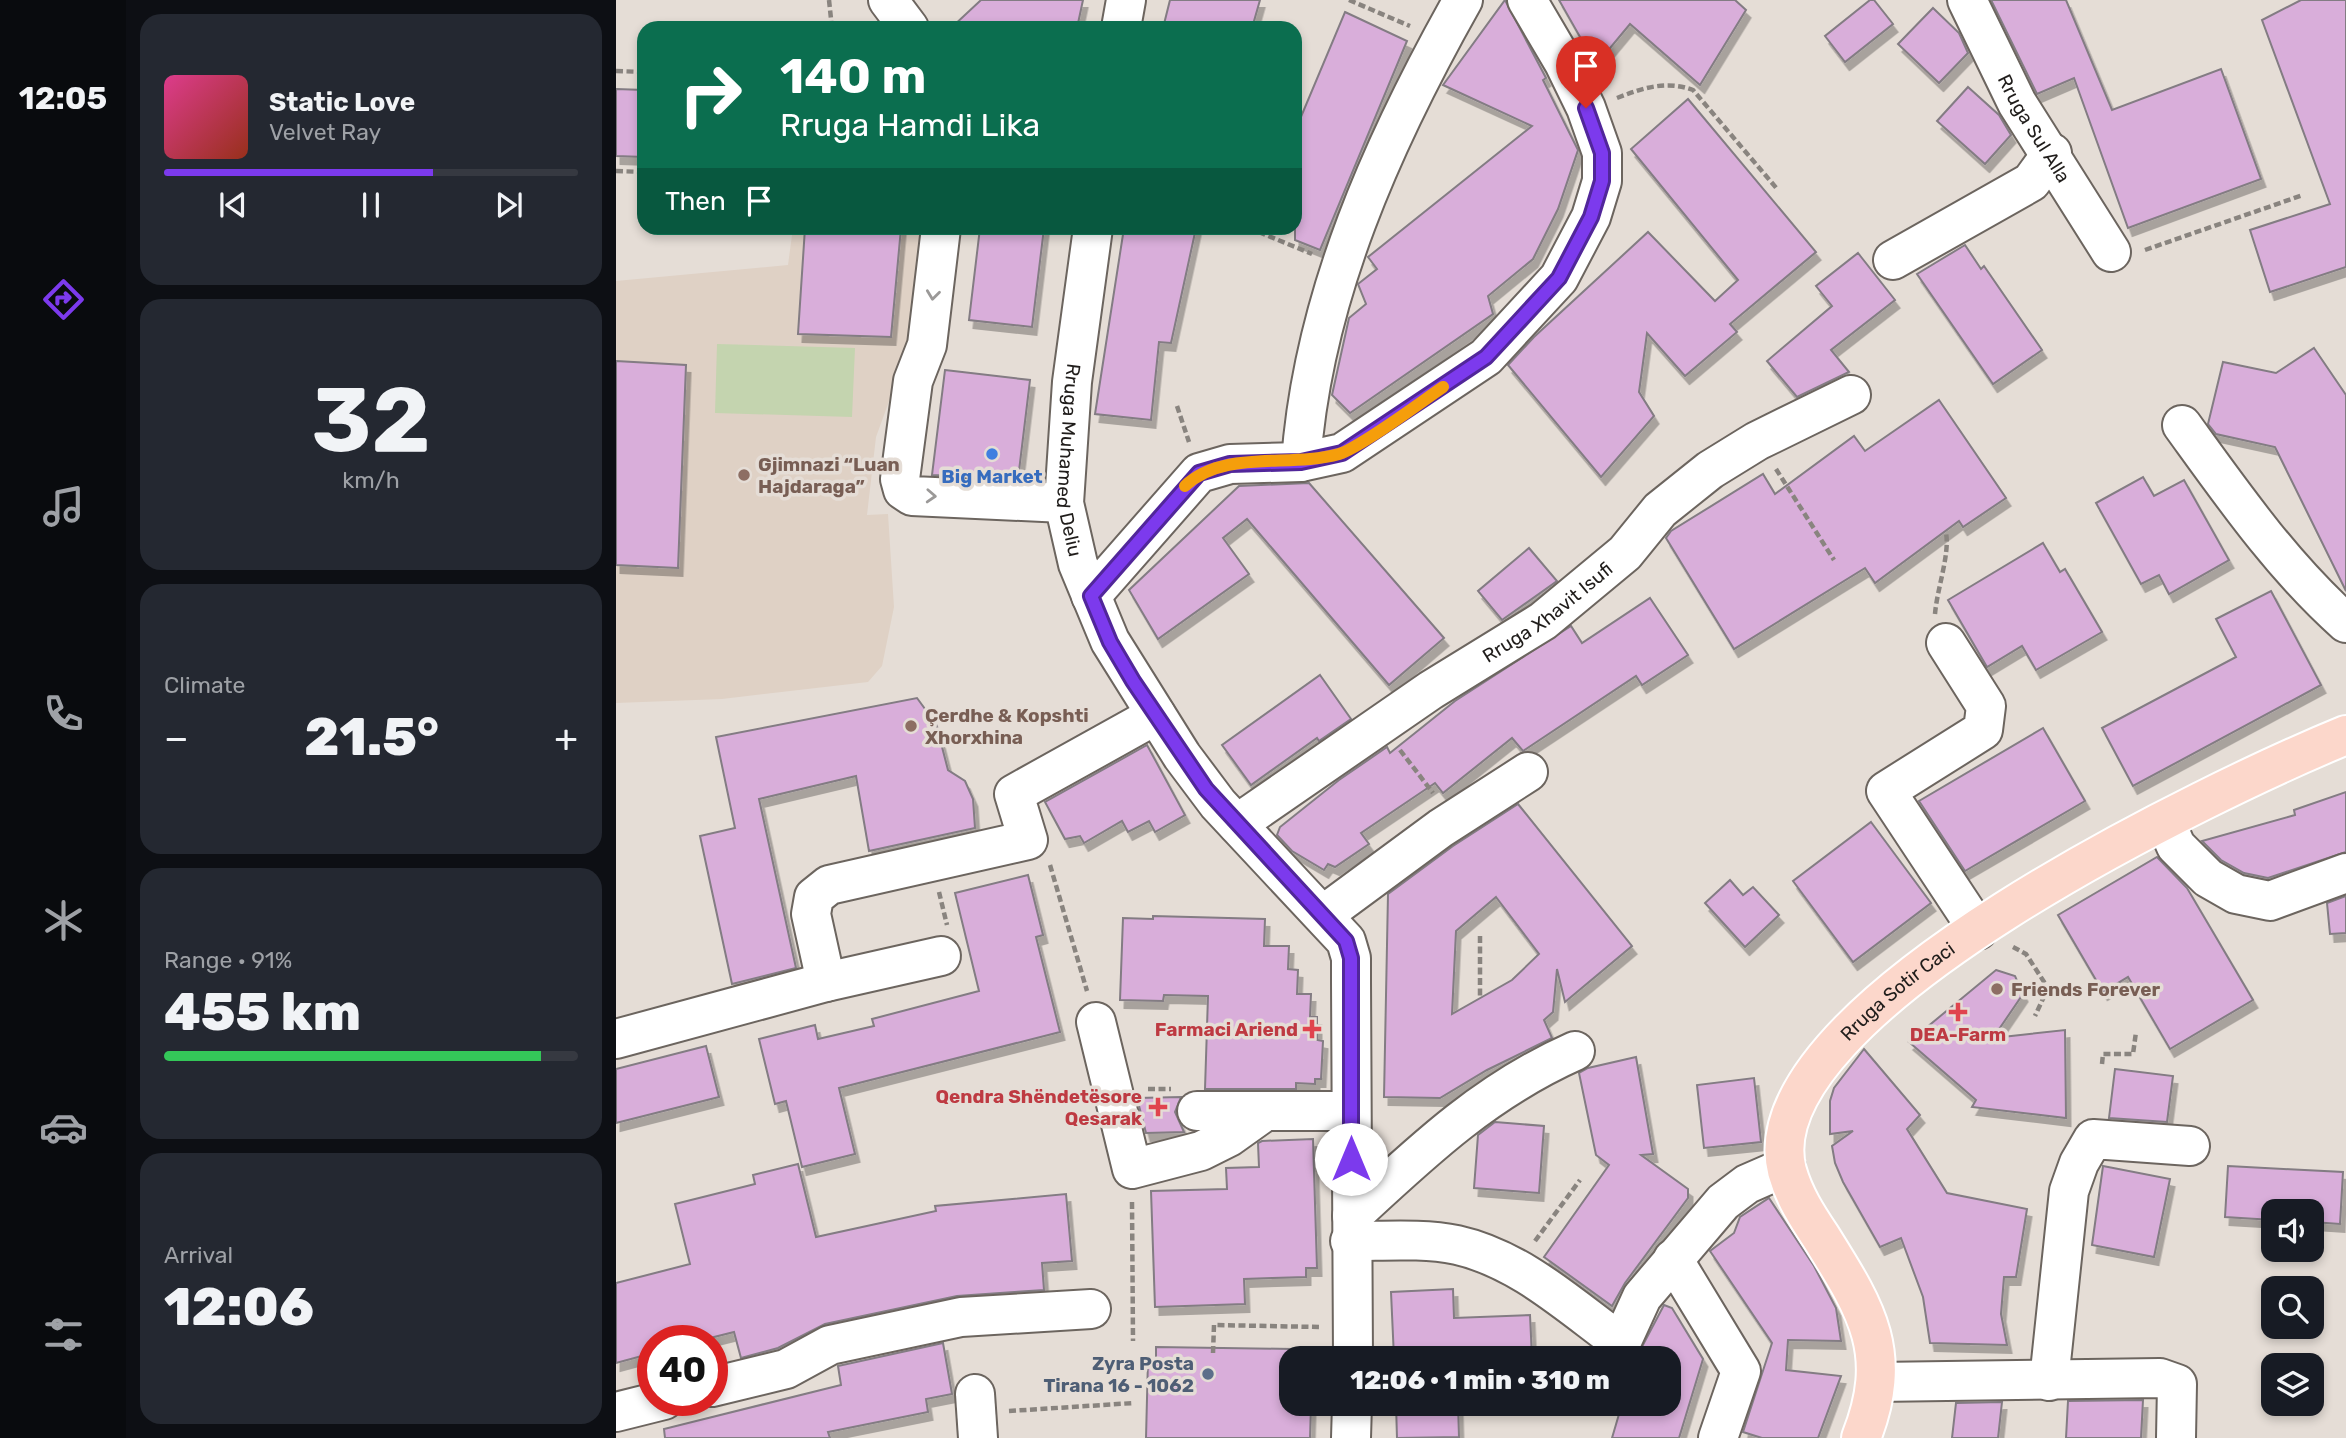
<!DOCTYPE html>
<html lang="en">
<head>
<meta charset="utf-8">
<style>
	:root { --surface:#171b24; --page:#242831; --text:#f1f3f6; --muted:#9ea1a6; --line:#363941; --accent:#7c3aed }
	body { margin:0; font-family:Rubik,sans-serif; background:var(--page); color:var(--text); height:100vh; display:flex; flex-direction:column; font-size:26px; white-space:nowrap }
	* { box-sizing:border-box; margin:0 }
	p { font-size:23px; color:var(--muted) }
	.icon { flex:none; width:38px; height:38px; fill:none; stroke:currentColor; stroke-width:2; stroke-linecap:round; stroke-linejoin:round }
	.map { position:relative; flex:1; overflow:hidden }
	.sheet { display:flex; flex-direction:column; gap:14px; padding:14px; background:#0d0f14; width:490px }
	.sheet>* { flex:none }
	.top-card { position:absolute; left:21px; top:21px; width:665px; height:214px; border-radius:21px; box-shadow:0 4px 10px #0003; background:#0b6e4f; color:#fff; overflow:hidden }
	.fabs { position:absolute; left:1645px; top:1199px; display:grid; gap:14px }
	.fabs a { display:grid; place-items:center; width:63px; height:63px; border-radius:14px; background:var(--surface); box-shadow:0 4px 10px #0003; font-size:35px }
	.speed { position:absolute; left:21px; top:1325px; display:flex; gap:14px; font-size:35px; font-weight:700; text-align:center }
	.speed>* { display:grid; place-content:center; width:91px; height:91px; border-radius:50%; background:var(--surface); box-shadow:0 4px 10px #0003; line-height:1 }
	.speed .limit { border:10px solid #d22; background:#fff; color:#111 }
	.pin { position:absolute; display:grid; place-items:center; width:60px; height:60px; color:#fff; margin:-72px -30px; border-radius:50% 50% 50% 0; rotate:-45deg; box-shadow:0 0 7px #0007 }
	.pin .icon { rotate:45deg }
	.me { position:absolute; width:77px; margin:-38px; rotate:0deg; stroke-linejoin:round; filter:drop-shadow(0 0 5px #0008) }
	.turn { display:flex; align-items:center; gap:24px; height:147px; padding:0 28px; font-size:32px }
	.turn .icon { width:91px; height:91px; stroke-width:2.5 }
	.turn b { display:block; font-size:49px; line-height:60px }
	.then { display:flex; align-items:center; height:66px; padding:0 28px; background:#0003; gap:14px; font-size:26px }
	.big { font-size:52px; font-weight:800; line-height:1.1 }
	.sheet .card { flex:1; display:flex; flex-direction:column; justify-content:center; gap:10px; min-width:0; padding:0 24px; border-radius:21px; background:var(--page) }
	.sheet .dial { align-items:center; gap:0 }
	.dial b { font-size:91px; line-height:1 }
	.song { display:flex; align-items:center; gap:21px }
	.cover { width:84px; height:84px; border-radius:10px; background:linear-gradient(135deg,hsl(330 70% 55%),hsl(10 70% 35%)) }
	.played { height:7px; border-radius:4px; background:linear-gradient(90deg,var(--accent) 65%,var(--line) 65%) }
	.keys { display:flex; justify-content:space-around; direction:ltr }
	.heat { display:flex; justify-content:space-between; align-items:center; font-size:38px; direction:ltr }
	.charge { height:10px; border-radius:5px; background:linear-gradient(90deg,#34c759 91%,var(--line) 0) }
	.trip { position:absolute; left:663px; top:1346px; width:402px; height:70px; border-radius:21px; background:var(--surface); box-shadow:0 4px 10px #0003; font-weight:800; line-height:70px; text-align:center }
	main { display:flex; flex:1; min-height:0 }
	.menu { display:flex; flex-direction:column; width:126px; justify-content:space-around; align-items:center; background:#090b0e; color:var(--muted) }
	.menu .icon { width:49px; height:49px }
	.menu .active { color:var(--accent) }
	.menu b { font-size:32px; color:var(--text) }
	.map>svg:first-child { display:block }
	.built { fill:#dfd1c5 }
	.green { fill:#c4d4af }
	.building { fill:#d9aeda; stroke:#837c83; stroke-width:2; fill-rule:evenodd; filter:url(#shadow) }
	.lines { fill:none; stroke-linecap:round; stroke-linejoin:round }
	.minor-casing { stroke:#6c655f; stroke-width:42 }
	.major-casing { stroke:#fff; stroke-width:42 }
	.path { stroke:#89847f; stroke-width:4.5; stroke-dasharray:7 3.5; stroke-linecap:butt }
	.minor { stroke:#fff; stroke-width:38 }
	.major { stroke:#fcd7cb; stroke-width:38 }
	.oneway { stroke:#9b9998 }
	.route-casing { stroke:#51269a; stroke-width:18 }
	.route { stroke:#7c3aed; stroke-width:12 }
	.slow { stroke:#f59e0b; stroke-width:12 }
	.shop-dot { fill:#3f7fe0; stroke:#e5ddd6; stroke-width:2.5 }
	.education-dot { fill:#8d6e63; stroke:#e5ddd6; stroke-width:2.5 }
	.health-dot { fill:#e0444e; stroke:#e5ddd6; stroke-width:2.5 }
	.service-dot { fill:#5c6f8a; stroke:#e5ddd6; stroke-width:2.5 }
	.labels { text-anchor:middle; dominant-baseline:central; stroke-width:7; stroke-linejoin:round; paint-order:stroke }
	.street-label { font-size:19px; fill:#201d1b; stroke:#e5ddd6 }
	.education-label { font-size:19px; font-weight:bold; fill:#785e54; stroke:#e5ddd6; text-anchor:start }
	.shop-label { font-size:19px; font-weight:bold; fill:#366cbe; stroke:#e5ddd6 }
	.health-label { font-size:19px; font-weight:bold; fill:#be3a42; stroke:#e5ddd6; text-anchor:end }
	.service-label { font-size:19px; font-weight:bold; fill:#4e5e75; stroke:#e5ddd6; text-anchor:end }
</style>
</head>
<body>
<main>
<nav class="menu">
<b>12:05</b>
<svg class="icon active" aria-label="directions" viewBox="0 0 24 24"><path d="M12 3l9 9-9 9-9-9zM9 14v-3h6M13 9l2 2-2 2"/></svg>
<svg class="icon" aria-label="music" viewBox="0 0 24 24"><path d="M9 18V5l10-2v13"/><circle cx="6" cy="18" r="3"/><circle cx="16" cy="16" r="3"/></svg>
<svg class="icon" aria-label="phone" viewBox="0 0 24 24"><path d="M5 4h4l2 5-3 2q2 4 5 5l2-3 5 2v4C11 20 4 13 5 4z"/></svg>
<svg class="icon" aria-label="climate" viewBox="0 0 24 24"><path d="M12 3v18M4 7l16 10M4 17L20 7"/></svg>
<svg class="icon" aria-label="car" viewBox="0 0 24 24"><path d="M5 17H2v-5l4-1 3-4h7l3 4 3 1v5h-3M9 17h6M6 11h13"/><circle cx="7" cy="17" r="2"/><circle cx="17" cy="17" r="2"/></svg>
<svg class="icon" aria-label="filters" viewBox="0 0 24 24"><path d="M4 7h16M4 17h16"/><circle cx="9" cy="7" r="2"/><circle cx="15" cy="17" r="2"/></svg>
</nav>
<section class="sheet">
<div class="card">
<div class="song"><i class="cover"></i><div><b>Static Love</b><p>Velvet Ray</p></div></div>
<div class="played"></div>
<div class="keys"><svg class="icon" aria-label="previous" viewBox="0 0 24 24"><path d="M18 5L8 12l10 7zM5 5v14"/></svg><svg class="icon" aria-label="pause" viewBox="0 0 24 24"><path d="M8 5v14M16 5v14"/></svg><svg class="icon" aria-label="next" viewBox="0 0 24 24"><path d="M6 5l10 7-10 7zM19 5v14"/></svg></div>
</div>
<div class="card dial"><b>32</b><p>km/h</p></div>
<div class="card"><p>Climate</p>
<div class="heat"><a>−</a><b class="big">21.5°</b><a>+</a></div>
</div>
<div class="card"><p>Range · 91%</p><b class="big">455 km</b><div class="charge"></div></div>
<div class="card"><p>Arrival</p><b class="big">12:06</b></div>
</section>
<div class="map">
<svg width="1730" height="1438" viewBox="0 0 1730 1438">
	<defs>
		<filter id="shadow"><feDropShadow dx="4.5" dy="8" stdDeviation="0" flood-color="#0004"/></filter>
	</defs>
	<rect width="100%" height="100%" fill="#e5ddd6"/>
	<!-- built -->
	<polygon class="built" points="177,228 310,228 300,327 260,437 251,515 272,514 278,607 266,666 252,682 106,699 0,703 0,281 172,265"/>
	<!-- green -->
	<polygon class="green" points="101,344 239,348 236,417 99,413"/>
	<!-- building -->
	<g class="building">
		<polygon points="365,0 467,0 461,28 335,28"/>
		<polygon points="554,0 644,0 636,28 547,28"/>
		<polygon points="889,0 930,78 927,80 962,150 942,209 917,259 872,296 877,314 734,413 716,395 733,318 750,304 742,284 761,269 752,257 916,126 827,85"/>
		<polygon points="943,0 1119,0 1130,10 1084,85 1014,24 980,65"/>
		<polygon points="1254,0 1258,0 1277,24 1229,62 1209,36"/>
		<polygon points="1375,0 1450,0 1496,110 1605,69 1645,179 1512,228 1458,78 1421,94"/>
		<polygon points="1685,0 1730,0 1730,267 1654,292 1634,230 1714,204 1646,20"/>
		<polygon points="1317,8 1343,33 1352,53 1323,83 1282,44"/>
		<polygon points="729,12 791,41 704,250 679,240 679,131"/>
		<polygon points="1352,87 1383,115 1395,135 1369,164 1321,121"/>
		<polygon points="0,89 28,90 28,157 0,156"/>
		<polygon points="1072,99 1200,252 1114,324 1121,332 1069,376 1031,333 1023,392 1038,416 985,477 892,365 918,337 1032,232 1099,301 1122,280 1015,149"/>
		<polygon points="189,228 285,228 275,337 182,334"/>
		<polygon points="364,228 428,228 416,327 353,320"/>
		<polygon points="508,228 580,228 555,343 543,342 535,420 479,414"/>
		<polygon points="1349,245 1365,269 1368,266 1426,350 1377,384 1301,274"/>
		<polygon points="1242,253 1279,300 1215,350 1233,372 1181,397 1151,361 1216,306 1200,286"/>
		<polygon points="1698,348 1730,395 1730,591 1659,447 1600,434 1592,424 1607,362 1660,373"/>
		<polygon points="0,361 70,365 62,568 0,565"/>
		<polygon points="329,370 414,380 402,479 316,475"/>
		<polygon points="1323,400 1390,498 1347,527 1343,521 1259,583 1249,568 1118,649 1050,538 1055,531 1147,474 1159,494 1238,436 1249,451"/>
		<polygon points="1527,477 1538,496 1568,480 1613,560 1553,594 1543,575 1525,584 1480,503"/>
		<polygon points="693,483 828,638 773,685 631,519 607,538 633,574 542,639 513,590 623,486"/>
		<polygon points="1427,543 1444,572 1449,569 1486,632 1420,670 1406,646 1371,667 1332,600"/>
		<polygon points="913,548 941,581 886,620 862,591"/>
		<polygon points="1655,591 1705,685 1517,786 1486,728 1620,657 1600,619"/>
		<polygon points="1034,598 1072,655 1026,685 1020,676 907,751 896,738 827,793 819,783 745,833 753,844 719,867 712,864 708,870 676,851 661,835 664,827 723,780 771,747 774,753 839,701 955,626 966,643"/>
		<polygon points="704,675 735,719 703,741 701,738 635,785 606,745"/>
		<polygon points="301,698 320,724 332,770 349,781 357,799 359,828 253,851 240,776 143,799 180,968 116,984 84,836 119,828 100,737"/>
		<polygon points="1427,728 1469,801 1349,871 1303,801"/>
		<polygon points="531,745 569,815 539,832 533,821 512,832 506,821 468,843 464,836 449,839 429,802"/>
		<polygon points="1730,792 1730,852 1652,878 1628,873 1605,860 1586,841 1679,815 1678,810"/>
		<path d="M902,804L1016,946L949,1002L941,969L937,1012L928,1020L936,1038L871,1070L824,1098L768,1097L772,894L837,846ZM880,897L923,954L896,980L836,1014L840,931Z"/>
		<polygon points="1255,822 1315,903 1237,962 1177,881"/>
		<polygon points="1541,857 1571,888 1637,1000 1554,1049 1512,977 1487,992 1442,915"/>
		<polygon points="412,875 427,935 420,937 444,1032 223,1088 239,1154 186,1167 170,1101 159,1104 143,1039 199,1025 202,1039 258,1026 256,1019 363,991 339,893"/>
		<polygon points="1114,880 1127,895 1137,887 1163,915 1129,947 1089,903"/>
		<polygon points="1730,896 1730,933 1714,934 1711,903"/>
		<polygon points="537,916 649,919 648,946 673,946 672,969 682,970 681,994 695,994 694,1017 701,1017 701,1040 707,1041 705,1079 699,1079 699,1084 680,1083 680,1089 589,1089 592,996 548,995 547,1001 504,1000 507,918 537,919"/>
		<polygon points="1380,970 1399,976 1407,994 1377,1038 1449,1030 1450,1118 1356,1107 1360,1100 1293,1042"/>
		<polygon points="90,1046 103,1097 0,1123 0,1069"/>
		<polygon points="1248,1049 1304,1115 1291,1129 1331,1193 1411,1209 1400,1277 1388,1277 1385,1314 1391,1345 1314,1343 1307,1297 1285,1238 1264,1247 1227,1182 1219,1163 1216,1146 1237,1131 1214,1134 1214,1101 1218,1088"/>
		<polygon points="1020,1057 1037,1154 1025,1155 1072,1189 1072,1198 1009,1283 996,1306 928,1257 993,1165 980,1155 963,1073 972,1068"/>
		<polygon points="1499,1069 1557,1076 1551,1122 1493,1118"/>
		<polygon points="1138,1078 1145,1142 1088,1148 1081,1085"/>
		<polygon points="565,1097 559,1112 568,1132 530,1133 521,1098"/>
		<polygon points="879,1122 928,1126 923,1193 858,1188 862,1135"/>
		<polygon points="697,1139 701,1268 690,1268 690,1277 628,1279 629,1304 539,1307 535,1191 611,1189 610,1168 643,1167 642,1143 646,1141"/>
		<polygon points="182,1164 200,1237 320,1211 319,1206 450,1194 456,1261 426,1263 428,1290 341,1296 209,1324 162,1348 125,1358 118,1332 86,1340 37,1340 37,1353 0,1363 0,1283 74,1264 59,1204 139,1184 137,1175"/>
		<polygon points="1487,1166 1554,1179 1538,1257 1476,1245"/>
		<polygon points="1612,1166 1727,1172 1724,1224 1696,1222 1696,1211 1657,1211 1657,1220 1609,1217"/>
		<polygon points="1153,1198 1198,1266 1220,1308 1225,1341 1172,1340 1170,1370 1225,1376 1202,1438 1146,1438 1127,1432 1156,1343 1094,1251 1118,1233 1124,1217"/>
		<polygon points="837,1289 838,1318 914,1315 916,1358 778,1358 775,1292"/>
		<polygon points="1048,1305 1056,1308 1087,1359 1063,1438 996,1438 1006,1404 1054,1404 1054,1358 1020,1358"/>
		<polygon points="327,1343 336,1394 310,1399 312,1412 212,1432 214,1438 49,1438 48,1429 225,1385 222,1366"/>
		<polygon points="540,1347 676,1349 676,1404 695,1404 694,1438 530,1438 532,1359 540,1359"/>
		<polygon points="1527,1400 1525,1438 1450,1438 1452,1401"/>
		<polygon points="1386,1402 1382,1438 1336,1438 1340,1403"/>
		<polygon points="780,1404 842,1404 843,1437 781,1438"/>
	</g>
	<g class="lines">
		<!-- minor casing -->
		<g class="minor-casing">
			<g id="minor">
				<polyline points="272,0 293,28"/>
				<path id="s1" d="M1351,0L1401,103L1495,252"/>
				<polyline points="505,28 510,0"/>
				<polyline points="325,228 311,345 297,381 284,479 287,490 296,496 448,503"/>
				<path id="s2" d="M477,228L456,382L448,503L462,564L494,641L566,756L602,804L730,941L735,958V982L737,1358"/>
				<polyline points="1277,260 1415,182 1436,153"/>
				<path d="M1566,425C1616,494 1666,566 1730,623"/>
				<path d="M685,462C697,297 767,142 847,0"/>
				<polyline points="475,596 583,473 614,464 685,462 726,453 870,357 943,278 975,217 986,181 986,153 970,108 948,63 911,0"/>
				<polyline points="1330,643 1370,706 1367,730 1270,791 1362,930"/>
				<polyline points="1549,821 1560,846 1592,878 1620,894 1654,901 1730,873"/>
				<path id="s3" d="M621,824L815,690L927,621L1009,553L1044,510L1094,470L1141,441L1235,395"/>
				<polyline points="707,915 825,828 912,772"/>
				<polyline points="210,982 325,956"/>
				<polyline points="480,1022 516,1169 585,1151 613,1137 648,1112"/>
				<polyline points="0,1039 210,982 195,914 198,897 213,885 412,840 398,794 540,715"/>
				<polyline points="581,1111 734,1111"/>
				<path d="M736,1216C806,1151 869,1091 959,1051"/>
				<path d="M734,1241C770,1241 807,1238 841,1245C904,1259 954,1306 1005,1343L1026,1297L1107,1202L1131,1184L1170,1167"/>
				<polyline points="1057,1259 1125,1371 1102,1438"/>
				<polyline points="1433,1381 1453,1191 1463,1163 1477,1139 1574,1146"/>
				<polyline points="1261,1382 1544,1378 1561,1384 1560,1438"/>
				<polyline points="96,1387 170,1369 214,1345 345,1317 475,1309"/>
				<polyline points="359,1394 362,1438"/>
				<polyline points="0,1412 48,1400"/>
				<polyline points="735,1438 736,1404"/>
			</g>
		</g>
		<!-- major casing -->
		<g class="major-casing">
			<g id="major">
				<path id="s4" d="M1245,1438C1279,1352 1250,1309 1205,1237C1191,1216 1178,1196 1171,1171C1129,1009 1608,785 1730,735"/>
			</g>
		</g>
		<!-- path -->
		<g class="path">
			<polyline points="213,0 216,28"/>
			<polyline points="733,0 794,26"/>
			<polyline points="0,71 28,72"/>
			<path d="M1001,98C1027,88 1050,80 1077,90L1162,190"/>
			<polyline points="0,171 28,172"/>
			<polyline points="633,228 696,254"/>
			<polyline points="1529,250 1687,195"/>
			<polyline points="561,406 573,442"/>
			<polyline points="1160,469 1218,560"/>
			<path d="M1319,614C1321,589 1334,554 1330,533"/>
			<polyline points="784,750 817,793"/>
			<polyline points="434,865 471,991"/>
			<polyline points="323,892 331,925"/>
			<polyline points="864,936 864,998"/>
			<polyline points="1397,947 1410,954 1432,988 1419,1016"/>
			<polyline points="1486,1064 1487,1054 1517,1054 1520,1032"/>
			<polyline points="532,1089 555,1089"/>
			<polyline points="516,1202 517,1341"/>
			<polyline points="919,1241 964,1180"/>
			<polyline points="597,1353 598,1325 704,1327"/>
			<polyline points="393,1411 518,1403"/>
		</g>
		<!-- minor -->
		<use href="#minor" class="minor"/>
		<!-- major -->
		<use href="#major" class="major"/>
	</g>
	<!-- one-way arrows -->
	<defs><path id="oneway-chevron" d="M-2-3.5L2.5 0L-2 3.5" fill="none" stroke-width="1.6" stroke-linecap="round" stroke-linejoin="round" transform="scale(1.75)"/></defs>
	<g class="oneway">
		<use href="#oneway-chevron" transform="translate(317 295) rotate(97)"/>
		<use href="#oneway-chevron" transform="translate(315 496) rotate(3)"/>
	</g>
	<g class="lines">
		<!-- route casing -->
		<g class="route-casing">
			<polyline id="route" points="735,1159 735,958 730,941 590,789 517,681 494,642 475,596 583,473 614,464 685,462 726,453 870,357 943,278 975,217 986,181 986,153 970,108"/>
		</g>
		<!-- route -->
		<use href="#route" class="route"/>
		<!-- slow -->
		<path class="slow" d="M569,486C608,449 674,468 723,454C745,447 805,402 827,387"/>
	</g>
	<!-- markers -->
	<circle class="shop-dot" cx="376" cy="454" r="7"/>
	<g class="education-dot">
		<circle cx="128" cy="475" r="7"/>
		<circle cx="295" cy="726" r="7"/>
		<circle cx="1381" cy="989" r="7"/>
	</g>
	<g class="health-dot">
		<path d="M1338.5 1001.5h7v7h7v7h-7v7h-7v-7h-7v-7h7z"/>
		<path d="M692.5 1018.5h7v7h7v7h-7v7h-7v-7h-7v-7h7z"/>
		<path d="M538.5 1096.5h7v7h7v7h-7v7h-7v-7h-7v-7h7z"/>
	</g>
	<circle class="service-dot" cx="592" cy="1374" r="7"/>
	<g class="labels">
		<!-- street labels -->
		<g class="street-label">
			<text stroke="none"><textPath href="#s1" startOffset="145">Rruga Sul Alla</textPath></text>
			<text stroke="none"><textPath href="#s2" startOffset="234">Rruga Muhamed Deliu</textPath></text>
			<text stroke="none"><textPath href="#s3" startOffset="376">Rruga Xhavit Isufi</textPath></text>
			<text stroke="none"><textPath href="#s4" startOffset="513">Rruga Sotir Caci</textPath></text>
		</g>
		<!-- education labels -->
		<g class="education-label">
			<text x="142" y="464">Gjimnazi “Luan<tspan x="142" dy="22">Hajdaraga”</tspan></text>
			<text x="309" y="715">Çerdhe &amp; Kopshti<tspan x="309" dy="22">Xhorxhina</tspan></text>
			<text x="1395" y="989">Friends Forever</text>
		</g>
		<!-- shop labels -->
		<g class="shop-label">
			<text x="376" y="476">Big Market</text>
		</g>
		<!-- health labels -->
		<g class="health-label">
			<text x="682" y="1029">Farmaci Ariend</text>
			<text x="1342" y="1034" text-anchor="middle">DEA-Farm</text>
			<text x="526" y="1096">Qendra Shëndetësore<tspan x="526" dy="22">Qesarak</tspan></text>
		</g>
		<!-- service labels -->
		<g class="service-label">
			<text x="578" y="1363">Zyra Posta<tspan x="578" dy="22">Tirana 16 - 1062</tspan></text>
		</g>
	</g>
</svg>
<div class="fabs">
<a><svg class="icon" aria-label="sound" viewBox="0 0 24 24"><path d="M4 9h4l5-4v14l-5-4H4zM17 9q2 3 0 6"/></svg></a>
<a><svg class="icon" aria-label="search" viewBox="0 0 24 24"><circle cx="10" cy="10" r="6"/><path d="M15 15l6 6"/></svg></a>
<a><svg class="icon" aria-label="layers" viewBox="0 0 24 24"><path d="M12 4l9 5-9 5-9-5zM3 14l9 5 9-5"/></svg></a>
</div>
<div class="speed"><div class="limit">40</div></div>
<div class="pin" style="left:970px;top:108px;background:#d93025"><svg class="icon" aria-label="arrive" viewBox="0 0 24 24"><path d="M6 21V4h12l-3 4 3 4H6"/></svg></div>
<svg class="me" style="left:735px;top:1159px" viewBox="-20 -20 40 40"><circle r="19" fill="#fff"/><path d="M0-13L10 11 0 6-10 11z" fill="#7c3aed"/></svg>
<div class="trip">12:06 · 1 min · 310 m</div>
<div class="top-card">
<div class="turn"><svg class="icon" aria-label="right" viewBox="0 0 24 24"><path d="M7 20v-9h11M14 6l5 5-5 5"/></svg><div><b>140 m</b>Rruga Hamdi Lika</div></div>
<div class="then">Then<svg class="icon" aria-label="arrive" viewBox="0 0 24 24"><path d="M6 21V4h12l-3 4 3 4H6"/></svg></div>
</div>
</div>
</main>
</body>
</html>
